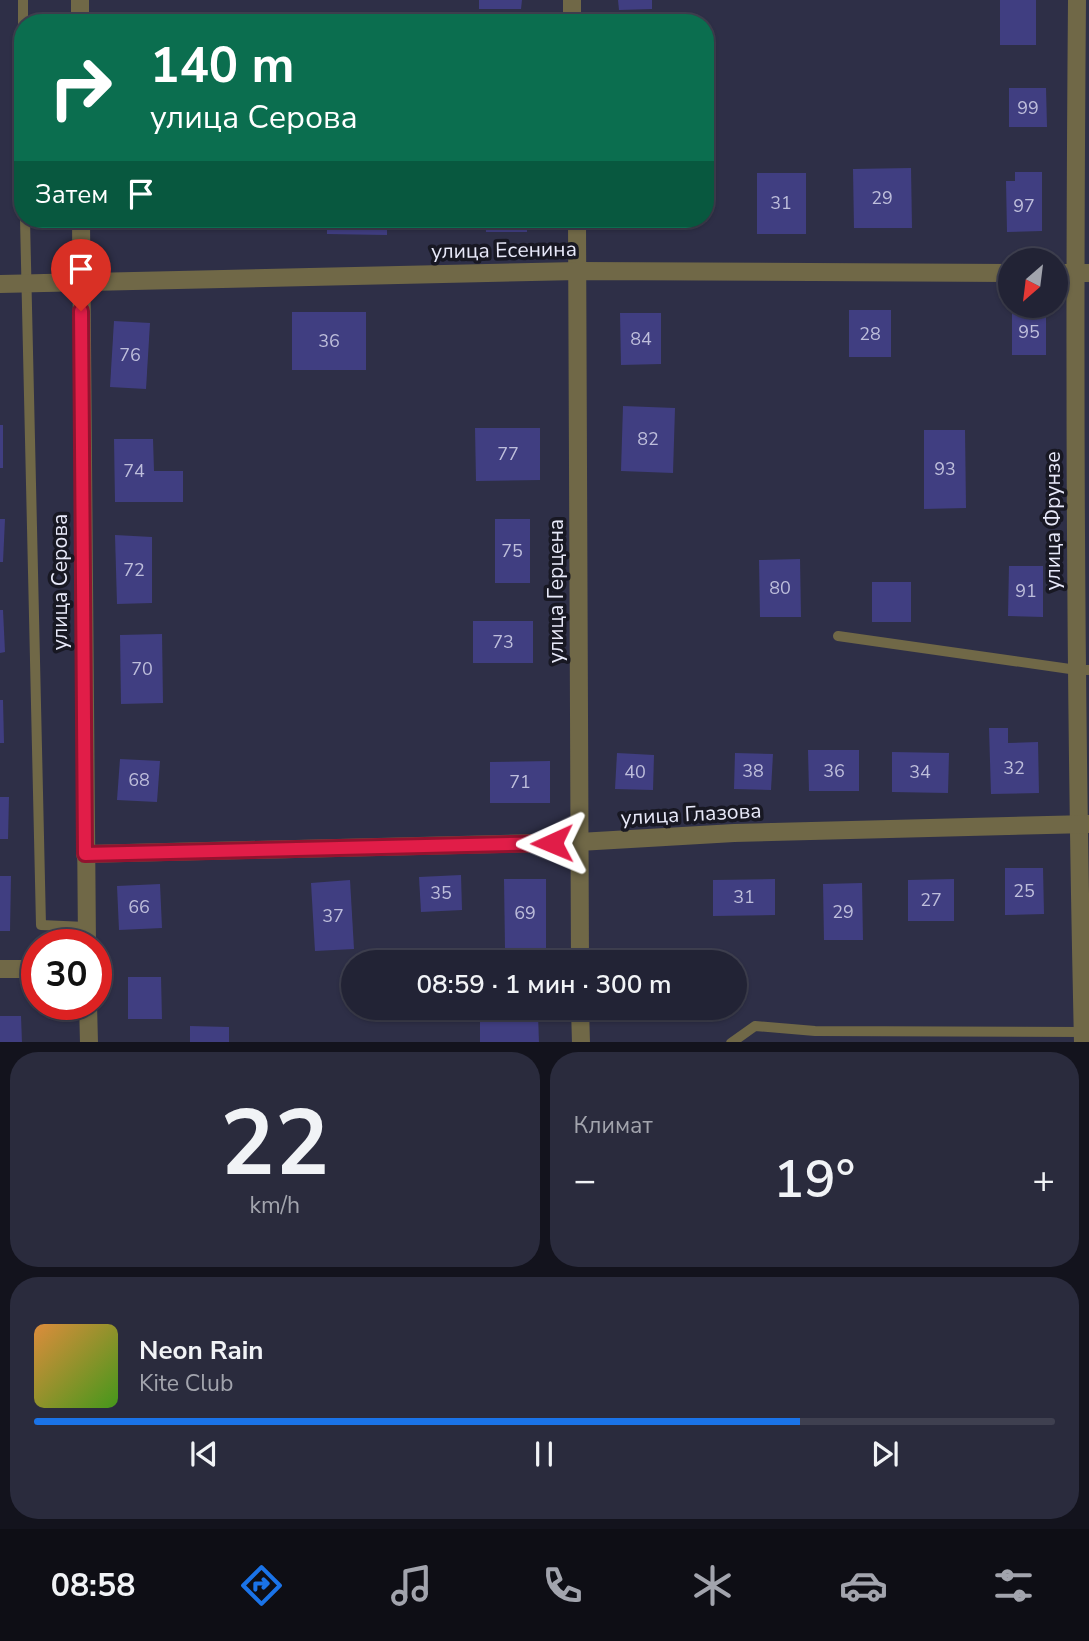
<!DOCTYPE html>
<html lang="ru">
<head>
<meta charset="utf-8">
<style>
	:root { --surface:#222335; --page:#2a2b3d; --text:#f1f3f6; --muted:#a2a4ad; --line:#3f4050; --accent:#1a73e8 }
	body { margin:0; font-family:"Nunito Sans",sans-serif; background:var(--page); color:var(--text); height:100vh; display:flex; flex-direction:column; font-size:26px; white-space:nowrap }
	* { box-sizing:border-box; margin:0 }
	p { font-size:23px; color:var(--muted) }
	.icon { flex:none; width:38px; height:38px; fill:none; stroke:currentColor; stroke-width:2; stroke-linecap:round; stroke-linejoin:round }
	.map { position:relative; height:1042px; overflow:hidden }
	.sheet { display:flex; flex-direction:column; gap:10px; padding:10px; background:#13131d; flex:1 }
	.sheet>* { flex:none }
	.banner { position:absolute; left:14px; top:14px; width:700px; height:214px; border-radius:28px; box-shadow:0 2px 5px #0004,0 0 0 2px var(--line); background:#0b6e4f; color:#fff; overflow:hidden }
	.needle { width:46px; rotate:208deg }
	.fabs { position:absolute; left:998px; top:248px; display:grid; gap:14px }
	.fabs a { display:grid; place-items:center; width:70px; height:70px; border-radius:50%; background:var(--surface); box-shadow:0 2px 5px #0004,0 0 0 2px var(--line); font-size:35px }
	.speed { position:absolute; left:21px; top:929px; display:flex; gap:14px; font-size:35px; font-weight:700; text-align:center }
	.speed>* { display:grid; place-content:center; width:91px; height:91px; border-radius:50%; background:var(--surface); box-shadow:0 2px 5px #0004,0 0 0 2px var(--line); line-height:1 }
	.speed .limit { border:10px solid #d22; background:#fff; color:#111 }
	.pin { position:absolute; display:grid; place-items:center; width:60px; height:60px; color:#fff; margin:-72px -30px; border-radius:50% 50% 50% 0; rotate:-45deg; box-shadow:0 0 7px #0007 }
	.pin .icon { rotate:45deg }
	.me { position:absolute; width:77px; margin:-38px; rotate:269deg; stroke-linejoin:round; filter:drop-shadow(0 0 5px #0008) }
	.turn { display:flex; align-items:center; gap:24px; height:147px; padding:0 21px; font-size:32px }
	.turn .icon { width:91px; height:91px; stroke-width:2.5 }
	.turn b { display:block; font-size:49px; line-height:60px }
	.then { display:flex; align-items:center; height:66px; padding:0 21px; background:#0003; gap:14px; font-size:26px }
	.big { font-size:52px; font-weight:600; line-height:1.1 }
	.sheet .card { flex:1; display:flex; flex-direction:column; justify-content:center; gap:10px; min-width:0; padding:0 24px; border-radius:28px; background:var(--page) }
	.sheet .dial { align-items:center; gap:0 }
	.dial b { font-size:91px; line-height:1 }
	.song { display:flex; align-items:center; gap:21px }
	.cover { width:84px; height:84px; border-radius:10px; background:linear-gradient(135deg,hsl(30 70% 55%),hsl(100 70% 35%)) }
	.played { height:7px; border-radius:4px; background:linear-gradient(90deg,var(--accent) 75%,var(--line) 75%) }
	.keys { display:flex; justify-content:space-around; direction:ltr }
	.heat { display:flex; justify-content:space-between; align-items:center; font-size:38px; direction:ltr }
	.sheet .tiles { flex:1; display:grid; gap:10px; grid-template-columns:1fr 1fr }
	.card:last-child { grid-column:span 2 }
	.trip { position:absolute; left:341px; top:950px; width:406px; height:70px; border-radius:35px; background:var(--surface); box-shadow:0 2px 5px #0004,0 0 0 2px var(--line); font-weight:600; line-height:70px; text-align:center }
	.menu { display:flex; height:112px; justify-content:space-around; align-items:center; background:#0e0e15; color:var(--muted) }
	.menu .icon { width:49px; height:49px }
	.menu .active { color:var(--accent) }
	.menu b { font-size:32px; color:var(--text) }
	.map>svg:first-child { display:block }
	.building { fill:#403e81 }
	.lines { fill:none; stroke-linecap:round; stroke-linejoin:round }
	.service { stroke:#706847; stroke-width:10 }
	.minor { stroke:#706847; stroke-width:18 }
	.route-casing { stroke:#92132f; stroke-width:18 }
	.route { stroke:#e11d48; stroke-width:12 }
	.labels { text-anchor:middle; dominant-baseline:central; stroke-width:7; stroke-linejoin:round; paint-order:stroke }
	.number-label { font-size:18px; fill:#bebedb }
	.street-label { font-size:21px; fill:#e8e9f9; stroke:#181823 }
</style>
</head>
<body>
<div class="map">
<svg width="1089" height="1043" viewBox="0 0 1089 1043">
	<rect width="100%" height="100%" fill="#2e2f47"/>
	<!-- building -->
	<g class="building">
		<polygon points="479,0 522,0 521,9 479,9"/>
		<polygon points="618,0 652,0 652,9 619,10"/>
		<rect x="1000" y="0" width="36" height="45"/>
		<polygon points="1009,88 1046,88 1047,127 1009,127"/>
		<polygon points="911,168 912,228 854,228 853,169"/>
		<polygon points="1015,172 1042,172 1042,231 1007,232 1006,181 1015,181"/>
		<rect x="757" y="173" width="49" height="61"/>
		<polygon points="327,219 387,219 387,235 327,234"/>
		<polygon points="485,219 527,219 527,232 486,232"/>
		<polygon points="619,219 681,219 681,224 619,226"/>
		<polygon points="1046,309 1046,355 1012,355 1012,310"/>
		<rect x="849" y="310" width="42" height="47"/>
		<rect x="292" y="312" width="74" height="58"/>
		<polygon points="620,313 661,313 661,364 621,365"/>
		<polygon points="114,321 150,323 146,389 110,387"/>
		<polygon points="623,406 675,408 673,473 621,471"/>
		<rect x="0" y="425" width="3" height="43"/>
		<polygon points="475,428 540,428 540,480 476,481"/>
		<polygon points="924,430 965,430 966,508 924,509"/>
		<polygon points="114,439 153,439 154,471 183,471 183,502 115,502"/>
		<polygon points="0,519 5,519 3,562 0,562"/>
		<rect x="495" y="519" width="35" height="64"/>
		<polygon points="115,535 152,537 152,603 117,604"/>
		<polygon points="800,559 801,617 760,617 759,560"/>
		<polygon points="1009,566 1043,566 1043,617 1008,616"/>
		<rect x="872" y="582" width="39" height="40"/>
		<polygon points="0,610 3,610 5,652 0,653"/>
		<rect x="473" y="621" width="60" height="42"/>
		<polygon points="162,634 163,703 121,704 120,635"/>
		<polygon points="0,700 3,700 4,743 0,743"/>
		<polygon points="989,728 1008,728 1008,743 1038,742 1039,793 991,794"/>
		<polygon points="808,750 859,750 859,791 809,791"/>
		<polygon points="892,752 949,753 948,793 892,792"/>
		<polygon points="617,753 654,755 653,790 615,789"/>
		<polygon points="735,753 773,754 771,790 734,789"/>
		<polygon points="120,759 160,761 157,802 117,800"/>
		<polygon points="550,761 550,803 490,803 490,762"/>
		<polygon points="0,797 9,797 8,839 0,839"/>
		<polygon points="1005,868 1043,868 1044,914 1005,915"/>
		<polygon points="461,875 462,910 421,912 419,877"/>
		<polygon points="0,876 11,876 10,931 0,931"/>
		<polygon points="504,879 546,879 546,948 505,948"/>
		<polygon points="775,879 775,915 713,916 713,880"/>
		<polygon points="954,879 954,921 908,921 908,880"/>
		<polygon points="350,880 354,949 315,951 311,883"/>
		<polygon points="862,883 863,940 824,940 823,884"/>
		<polygon points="160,884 162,928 119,930 117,886"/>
		<polygon points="128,977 161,977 162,1019 128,1019"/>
		<polygon points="480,1014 538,1014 539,1043 480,1043"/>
		<polygon points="0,1016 21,1016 22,1043 0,1043"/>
		<polygon points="190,1026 229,1027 229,1043 190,1043"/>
	</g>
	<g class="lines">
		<!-- service -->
		<g class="service">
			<polyline points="23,0 23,23"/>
			<polyline points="25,219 41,925 86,927"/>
			<polyline points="838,636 1077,670 1089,670"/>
			<polyline points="731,1043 755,1026 815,1031 1083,1032"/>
		</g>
		<!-- minor -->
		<g class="minor">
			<polyline points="80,0 80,23"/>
			<polyline points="572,0 572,23"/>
			<path d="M1077,0C1074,348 1075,695 1083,1043"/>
			<polyline points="81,219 87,945"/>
			<polyline points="577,219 580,962"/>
			<polyline points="1055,273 1089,273"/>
			<polyline points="0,284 578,271 1010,273"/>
			<polyline points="85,854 579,842 734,833 1089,824"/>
			<polyline points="0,969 37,969"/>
			<polyline points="88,1004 89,1043"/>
			<polyline points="580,1008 581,1043"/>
		</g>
	</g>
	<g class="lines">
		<!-- route casing -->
		<g class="route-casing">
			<polyline id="route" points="81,311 85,854 552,843"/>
		</g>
		<!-- route -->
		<use href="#route" class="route"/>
	</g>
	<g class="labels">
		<!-- number labels -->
		<g class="number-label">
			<text x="1028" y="108">99</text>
			<text x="882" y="198">29</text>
			<text x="781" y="203">31</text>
			<text x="1024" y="206">97</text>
			<text x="1029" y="332">95</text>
			<text x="870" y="334">28</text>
			<text x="641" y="339">84</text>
			<text x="329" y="341">36</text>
			<text x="130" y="355">76</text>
			<text x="648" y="439">82</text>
			<text x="508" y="454">77</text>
			<text x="945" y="469">93</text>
			<text x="134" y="471">74</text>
			<text x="512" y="551">75</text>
			<text x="134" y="570">72</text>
			<text x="780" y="588">80</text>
			<text x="1026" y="591">91</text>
			<text x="503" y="642">73</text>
			<text x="142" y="669">70</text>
			<text x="1014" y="768">32</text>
			<text x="753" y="771">38</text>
			<text x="834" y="771">36</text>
			<text x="635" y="772">40</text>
			<text x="920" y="772">34</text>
			<text x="139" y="780">68</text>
			<text x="520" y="782">71</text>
			<text x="1024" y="891">25</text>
			<text x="441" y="893">35</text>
			<text x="744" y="897">31</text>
			<text x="931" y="900">27</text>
			<text x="139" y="907">66</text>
			<text x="843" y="912">29</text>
			<text x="525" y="913">69</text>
			<text x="333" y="916">37</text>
		</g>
		<!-- street labels -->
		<g class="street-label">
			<text transform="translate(504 250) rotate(-1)">улица Есенина</text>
			<text transform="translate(1053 521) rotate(-90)">улица Фрунзе</text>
			<text transform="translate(60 582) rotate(-90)">улица Серова</text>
			<text transform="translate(556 591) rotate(-90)">улица Герцена</text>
			<text transform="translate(691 814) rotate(-3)">улица Глазова</text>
		</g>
	</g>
</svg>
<div class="fabs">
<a><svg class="needle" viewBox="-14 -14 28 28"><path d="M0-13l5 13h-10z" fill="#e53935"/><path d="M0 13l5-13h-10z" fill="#a2a4ad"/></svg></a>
</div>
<div class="speed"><div class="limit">30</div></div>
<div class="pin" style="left:81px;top:311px;background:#d93025"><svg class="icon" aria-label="arrive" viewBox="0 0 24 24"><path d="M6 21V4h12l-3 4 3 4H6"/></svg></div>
<svg class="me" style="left:552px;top:843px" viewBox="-20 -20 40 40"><path d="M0-17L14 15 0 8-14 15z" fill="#e11d48" stroke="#fff" stroke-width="4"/></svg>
<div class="trip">08:59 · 1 мин · 300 m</div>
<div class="banner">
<div class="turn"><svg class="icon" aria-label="right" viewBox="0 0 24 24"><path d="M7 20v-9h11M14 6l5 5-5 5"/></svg><div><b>140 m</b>улица Серова</div></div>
<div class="then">Затем<svg class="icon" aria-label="arrive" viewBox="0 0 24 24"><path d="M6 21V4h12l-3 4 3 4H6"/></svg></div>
</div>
</div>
<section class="sheet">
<div class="tiles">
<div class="card dial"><b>22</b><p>km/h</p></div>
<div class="card"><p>Климат</p>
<div class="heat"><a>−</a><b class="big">19°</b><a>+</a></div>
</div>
<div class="card">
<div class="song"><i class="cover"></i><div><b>Neon Rain</b><p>Kite Club</p></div></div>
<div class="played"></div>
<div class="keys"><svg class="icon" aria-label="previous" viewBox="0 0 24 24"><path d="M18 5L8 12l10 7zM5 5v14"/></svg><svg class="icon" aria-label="pause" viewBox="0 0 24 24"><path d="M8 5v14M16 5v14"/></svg><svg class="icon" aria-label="next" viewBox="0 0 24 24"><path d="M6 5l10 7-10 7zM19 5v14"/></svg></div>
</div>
</div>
</section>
<nav class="menu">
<b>08:58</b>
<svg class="icon active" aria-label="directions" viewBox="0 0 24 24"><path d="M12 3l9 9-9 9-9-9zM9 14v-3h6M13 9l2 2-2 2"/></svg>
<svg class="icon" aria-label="music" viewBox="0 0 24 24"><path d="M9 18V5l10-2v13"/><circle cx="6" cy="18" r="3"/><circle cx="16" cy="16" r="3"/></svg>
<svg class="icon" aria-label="phone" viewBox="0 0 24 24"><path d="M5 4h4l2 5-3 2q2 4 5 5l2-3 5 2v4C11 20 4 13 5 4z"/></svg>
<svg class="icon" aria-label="climate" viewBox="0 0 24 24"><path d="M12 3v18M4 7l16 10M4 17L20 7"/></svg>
<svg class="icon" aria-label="car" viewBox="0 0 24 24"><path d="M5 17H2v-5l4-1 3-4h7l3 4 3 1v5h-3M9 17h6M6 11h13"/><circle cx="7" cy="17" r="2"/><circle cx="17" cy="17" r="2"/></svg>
<svg class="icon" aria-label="filters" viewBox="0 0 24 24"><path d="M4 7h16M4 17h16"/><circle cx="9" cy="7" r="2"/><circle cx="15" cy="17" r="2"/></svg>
</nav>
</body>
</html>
